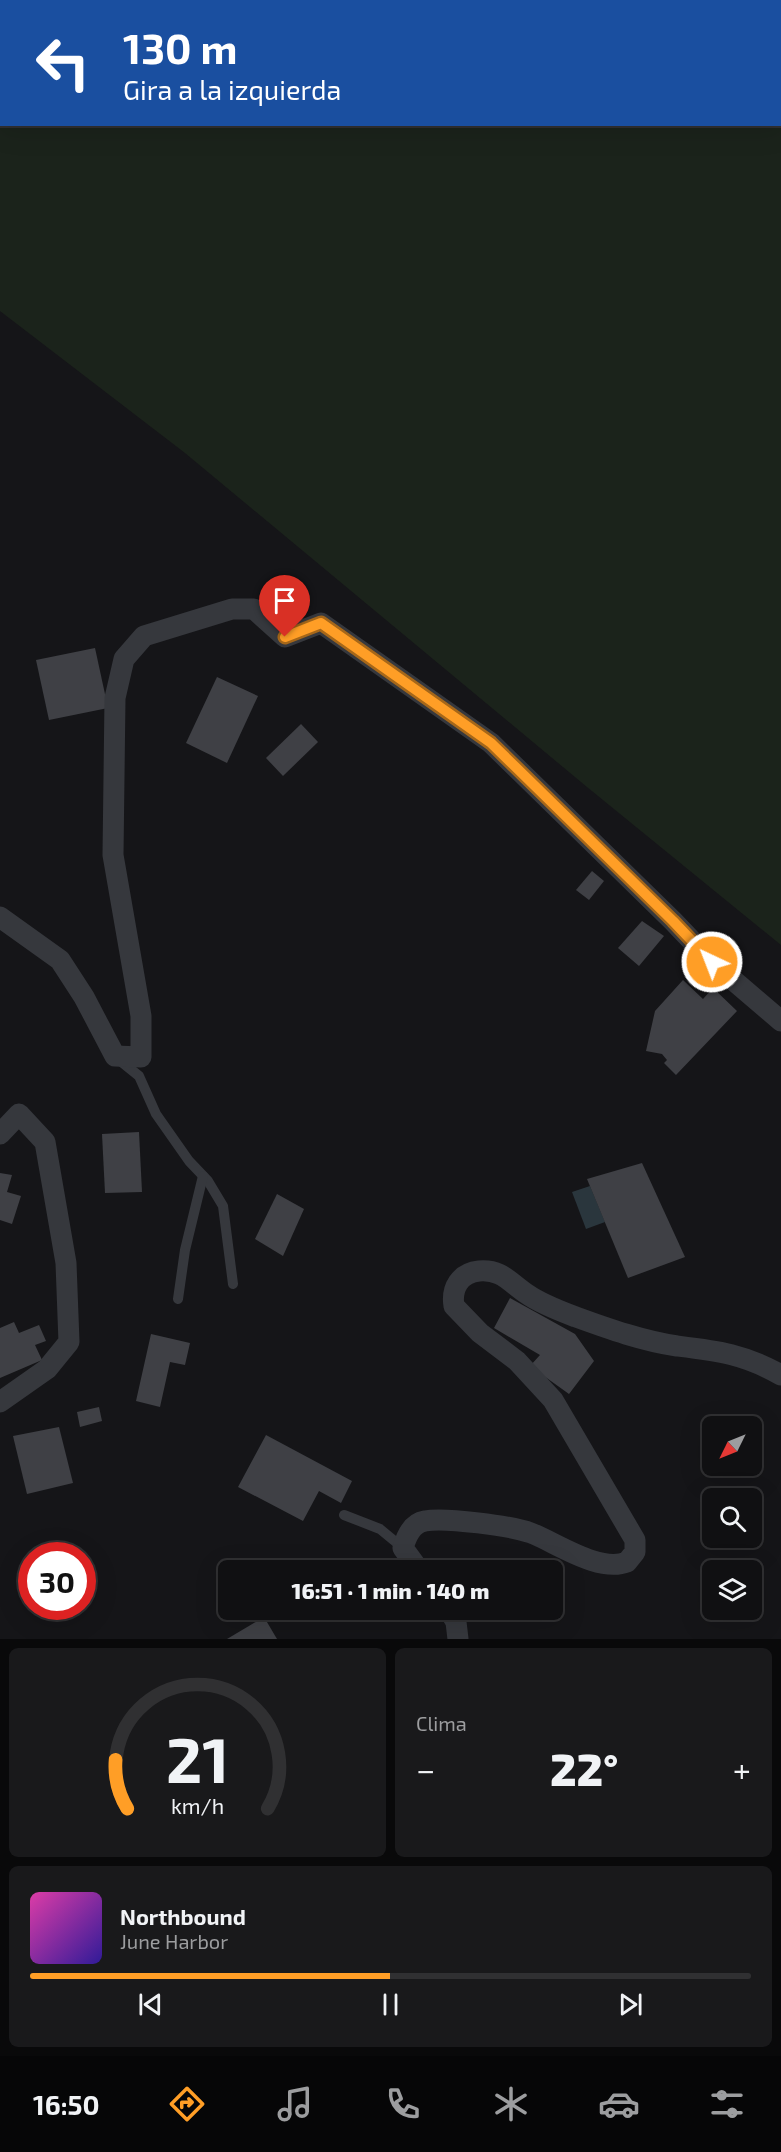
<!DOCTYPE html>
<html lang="es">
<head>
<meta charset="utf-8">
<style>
	:root { --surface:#101012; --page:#19191b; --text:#f1f3f6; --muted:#9c9d9f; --line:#303032; --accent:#ff9e26 }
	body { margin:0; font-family:"Exo 2",sans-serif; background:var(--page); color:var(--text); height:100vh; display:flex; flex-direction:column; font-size:22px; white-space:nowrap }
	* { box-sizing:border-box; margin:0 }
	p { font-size:20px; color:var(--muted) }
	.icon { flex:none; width:33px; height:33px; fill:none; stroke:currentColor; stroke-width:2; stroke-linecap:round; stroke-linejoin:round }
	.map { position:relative; height:1639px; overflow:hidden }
	.panel { display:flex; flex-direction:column; gap:9px; padding:9px; background:#09090a; flex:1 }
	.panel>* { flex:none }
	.banner { position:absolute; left:0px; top:0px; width:782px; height:126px; box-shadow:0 6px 24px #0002,0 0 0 2px var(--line); background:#1a4fa0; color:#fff; overflow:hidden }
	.needle { width:39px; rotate:227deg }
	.buttons { position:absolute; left:702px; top:1416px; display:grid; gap:12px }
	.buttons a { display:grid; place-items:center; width:60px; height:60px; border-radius:9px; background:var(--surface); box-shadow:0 6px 24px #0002,0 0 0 2px var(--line); font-size:30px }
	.speed { position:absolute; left:18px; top:1542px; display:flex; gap:12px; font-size:30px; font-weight:700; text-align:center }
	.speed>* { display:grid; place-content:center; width:78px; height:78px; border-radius:50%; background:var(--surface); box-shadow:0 6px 24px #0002,0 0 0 2px var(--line); line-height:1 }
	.speed .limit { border:9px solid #d22; background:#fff; color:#111 }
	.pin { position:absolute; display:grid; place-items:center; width:51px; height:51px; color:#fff; margin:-62px -26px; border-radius:50% 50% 50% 0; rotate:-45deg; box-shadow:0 0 6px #0007 }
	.pin .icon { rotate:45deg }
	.me { position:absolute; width:66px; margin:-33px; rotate:317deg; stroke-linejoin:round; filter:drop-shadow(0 0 4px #0008) }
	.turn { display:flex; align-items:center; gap:21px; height:126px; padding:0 24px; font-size:27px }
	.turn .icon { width:78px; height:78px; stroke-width:2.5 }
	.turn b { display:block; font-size:42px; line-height:51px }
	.big { font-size:45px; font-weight:800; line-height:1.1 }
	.panel .widget { flex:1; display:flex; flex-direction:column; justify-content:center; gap:9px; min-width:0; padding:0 21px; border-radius:9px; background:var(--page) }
	.panel .dial { align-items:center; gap:0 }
	.dial svg { height:156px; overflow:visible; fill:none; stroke:var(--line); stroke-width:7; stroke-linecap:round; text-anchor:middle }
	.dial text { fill:var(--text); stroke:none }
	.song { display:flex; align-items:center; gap:18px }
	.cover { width:72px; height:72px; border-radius:9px; background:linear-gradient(135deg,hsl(320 70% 55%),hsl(250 70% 35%)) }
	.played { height:6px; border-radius:3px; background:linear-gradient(90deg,var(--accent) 50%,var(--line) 50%) }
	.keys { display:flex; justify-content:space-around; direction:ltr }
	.heat { display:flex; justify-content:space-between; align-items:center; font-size:33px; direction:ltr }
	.panel .tiles { flex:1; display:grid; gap:9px; grid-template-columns:1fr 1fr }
	.widget:last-child { grid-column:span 2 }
	.trip { position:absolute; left:218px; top:1560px; width:345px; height:60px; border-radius:9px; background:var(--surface); box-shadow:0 6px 24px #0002,0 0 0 2px var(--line); font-weight:800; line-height:60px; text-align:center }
	.tab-bar { display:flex; height:96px; justify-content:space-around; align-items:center; background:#060607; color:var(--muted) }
	.tab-bar .icon { width:42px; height:42px }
	.tab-bar .on { color:var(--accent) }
	.tab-bar b { font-size:27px; color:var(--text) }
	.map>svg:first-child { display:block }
	.green { fill:#1b231b; fill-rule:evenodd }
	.water { fill:#2a363d }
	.building { fill:#3f4045 }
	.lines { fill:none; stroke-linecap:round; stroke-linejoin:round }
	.lane { stroke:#36383d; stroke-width:10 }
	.street { stroke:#36383d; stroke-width:21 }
	.route-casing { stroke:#a66719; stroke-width:15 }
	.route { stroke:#ff9e26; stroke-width:10 }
</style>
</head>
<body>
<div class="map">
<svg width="781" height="1639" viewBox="0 0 781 1639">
	<rect width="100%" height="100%" fill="#151518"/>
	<!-- green -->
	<path class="green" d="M0,0H781V945L587,787L185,453L0,311ZM2,2H780V124H2Z"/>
	<!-- water -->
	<polygon class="water" points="590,1186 605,1222 586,1229 572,1192"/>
	<!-- building -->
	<g class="building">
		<polygon points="95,648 108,708 49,720 36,660"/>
		<polygon points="217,677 258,696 227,763 186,743"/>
		<polygon points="301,724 318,742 283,776 266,758"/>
		<polygon points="592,871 604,881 589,900 576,890"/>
		<polygon points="642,921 664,936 639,966 618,948"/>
		<polygon points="683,980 703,999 713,988 737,1011 676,1075 664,1063 667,1060 662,1054 646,1051 655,1011"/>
		<polygon points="139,1132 142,1192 105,1193 102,1134"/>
		<polygon points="642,1163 685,1257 628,1278 587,1179"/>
		<polygon points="0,1173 12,1175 7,1192 21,1196 12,1224 0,1220"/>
		<polygon points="277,1194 304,1209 283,1256 255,1239"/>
		<polygon points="510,1298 575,1334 594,1361 569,1394 530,1366 540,1355 494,1328"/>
		<polygon points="14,1322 19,1333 39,1325 46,1341 35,1345 42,1360 0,1378 0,1328"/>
		<polygon points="151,1334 190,1343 185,1365 170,1362 160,1407 136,1401"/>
		<polygon points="99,1407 102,1421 80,1427 77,1412"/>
		<polygon points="59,1427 73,1483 27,1494 13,1436"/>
		<polygon points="266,1435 352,1481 341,1503 319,1491 303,1521 238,1487"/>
		<polygon points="264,1617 277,1639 227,1639"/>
	</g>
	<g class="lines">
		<!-- lane -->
		<g class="lane">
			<polyline points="118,1059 139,1076 156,1114 189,1161 208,1181 223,1206 233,1284"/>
			<polyline points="178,1299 185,1250 203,1176"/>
			<polyline points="344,1515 380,1529 403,1548"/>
		</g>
		<!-- street -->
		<g class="street">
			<polyline points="0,917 60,960 84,997 115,1056 141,1057 141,1016 113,855 115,698 124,659 144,636 232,609 254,609 285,637 321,623 491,743 673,921 712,962 781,1021"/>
			<polyline points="0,1134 19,1114 45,1142 66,1263 69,1342 47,1369 0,1402"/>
			<path d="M419,1570L403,1548C406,1537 412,1523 425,1521C444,1517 512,1526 531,1533C557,1543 599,1573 627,1562L635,1552V1540L553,1400L517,1361L480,1333L454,1306C451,1288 460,1273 479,1271C502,1269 510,1283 527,1294C541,1304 560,1311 576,1317C609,1329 643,1341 677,1346C718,1351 744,1354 781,1375"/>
			<polyline points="449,1610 456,1622 458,1639"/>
		</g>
	</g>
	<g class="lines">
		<!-- route casing -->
		<g class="route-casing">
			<polyline id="route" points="285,637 321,623 491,743 673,921 712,962"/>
		</g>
		<!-- route -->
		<use href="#route" class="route"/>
	</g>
</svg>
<div class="buttons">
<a><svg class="needle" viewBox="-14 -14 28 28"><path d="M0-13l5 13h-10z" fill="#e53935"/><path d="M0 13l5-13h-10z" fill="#9c9d9f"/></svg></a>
<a><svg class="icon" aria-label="search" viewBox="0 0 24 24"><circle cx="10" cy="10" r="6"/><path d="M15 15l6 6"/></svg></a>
<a><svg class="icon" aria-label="layers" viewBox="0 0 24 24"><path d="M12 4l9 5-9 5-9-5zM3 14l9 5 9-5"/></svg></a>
</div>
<div class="speed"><div class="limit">30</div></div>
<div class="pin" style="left:285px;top:637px;background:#d93025"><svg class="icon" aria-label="arrive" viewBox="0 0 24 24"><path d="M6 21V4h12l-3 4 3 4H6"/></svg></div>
<svg class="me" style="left:712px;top:962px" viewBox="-20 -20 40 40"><circle r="17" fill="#ff9e26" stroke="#fff" stroke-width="3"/><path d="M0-11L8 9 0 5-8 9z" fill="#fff"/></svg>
<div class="trip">16:51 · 1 min · 140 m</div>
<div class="banner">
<div class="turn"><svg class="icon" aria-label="left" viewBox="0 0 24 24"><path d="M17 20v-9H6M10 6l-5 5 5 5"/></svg><div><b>130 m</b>Gira a la izquierda</div></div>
</div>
</div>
<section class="panel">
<div class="tiles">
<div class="widget dial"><svg viewBox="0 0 100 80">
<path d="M14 69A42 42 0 1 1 86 69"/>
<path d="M14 69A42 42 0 0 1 8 44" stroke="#ff9e26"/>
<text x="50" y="56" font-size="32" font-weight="700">21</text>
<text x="50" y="72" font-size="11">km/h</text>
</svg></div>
<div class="widget"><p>Clima</p>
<div class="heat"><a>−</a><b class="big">22°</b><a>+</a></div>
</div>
<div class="widget">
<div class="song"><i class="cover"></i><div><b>Northbound</b><p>June Harbor</p></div></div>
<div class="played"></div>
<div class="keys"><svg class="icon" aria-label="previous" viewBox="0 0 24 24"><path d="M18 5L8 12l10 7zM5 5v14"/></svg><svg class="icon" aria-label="pause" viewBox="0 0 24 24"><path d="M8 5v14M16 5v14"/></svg><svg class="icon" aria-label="next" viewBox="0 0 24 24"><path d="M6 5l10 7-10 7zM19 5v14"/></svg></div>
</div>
</div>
</section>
<nav class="tab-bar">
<b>16:50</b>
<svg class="icon on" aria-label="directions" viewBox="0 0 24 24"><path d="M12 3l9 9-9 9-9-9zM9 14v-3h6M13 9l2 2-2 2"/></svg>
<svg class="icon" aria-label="music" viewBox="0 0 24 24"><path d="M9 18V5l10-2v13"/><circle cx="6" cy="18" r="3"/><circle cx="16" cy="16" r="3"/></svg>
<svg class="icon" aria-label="phone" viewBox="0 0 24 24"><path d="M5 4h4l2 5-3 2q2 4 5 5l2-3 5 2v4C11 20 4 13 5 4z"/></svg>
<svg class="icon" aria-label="climate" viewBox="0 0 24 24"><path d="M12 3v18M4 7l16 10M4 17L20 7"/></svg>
<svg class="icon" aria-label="car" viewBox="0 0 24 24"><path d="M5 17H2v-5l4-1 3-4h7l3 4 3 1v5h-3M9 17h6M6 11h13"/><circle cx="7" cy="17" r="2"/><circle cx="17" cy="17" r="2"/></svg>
<svg class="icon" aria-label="filters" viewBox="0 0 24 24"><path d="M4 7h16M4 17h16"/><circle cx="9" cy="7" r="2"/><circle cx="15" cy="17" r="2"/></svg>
</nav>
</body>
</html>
